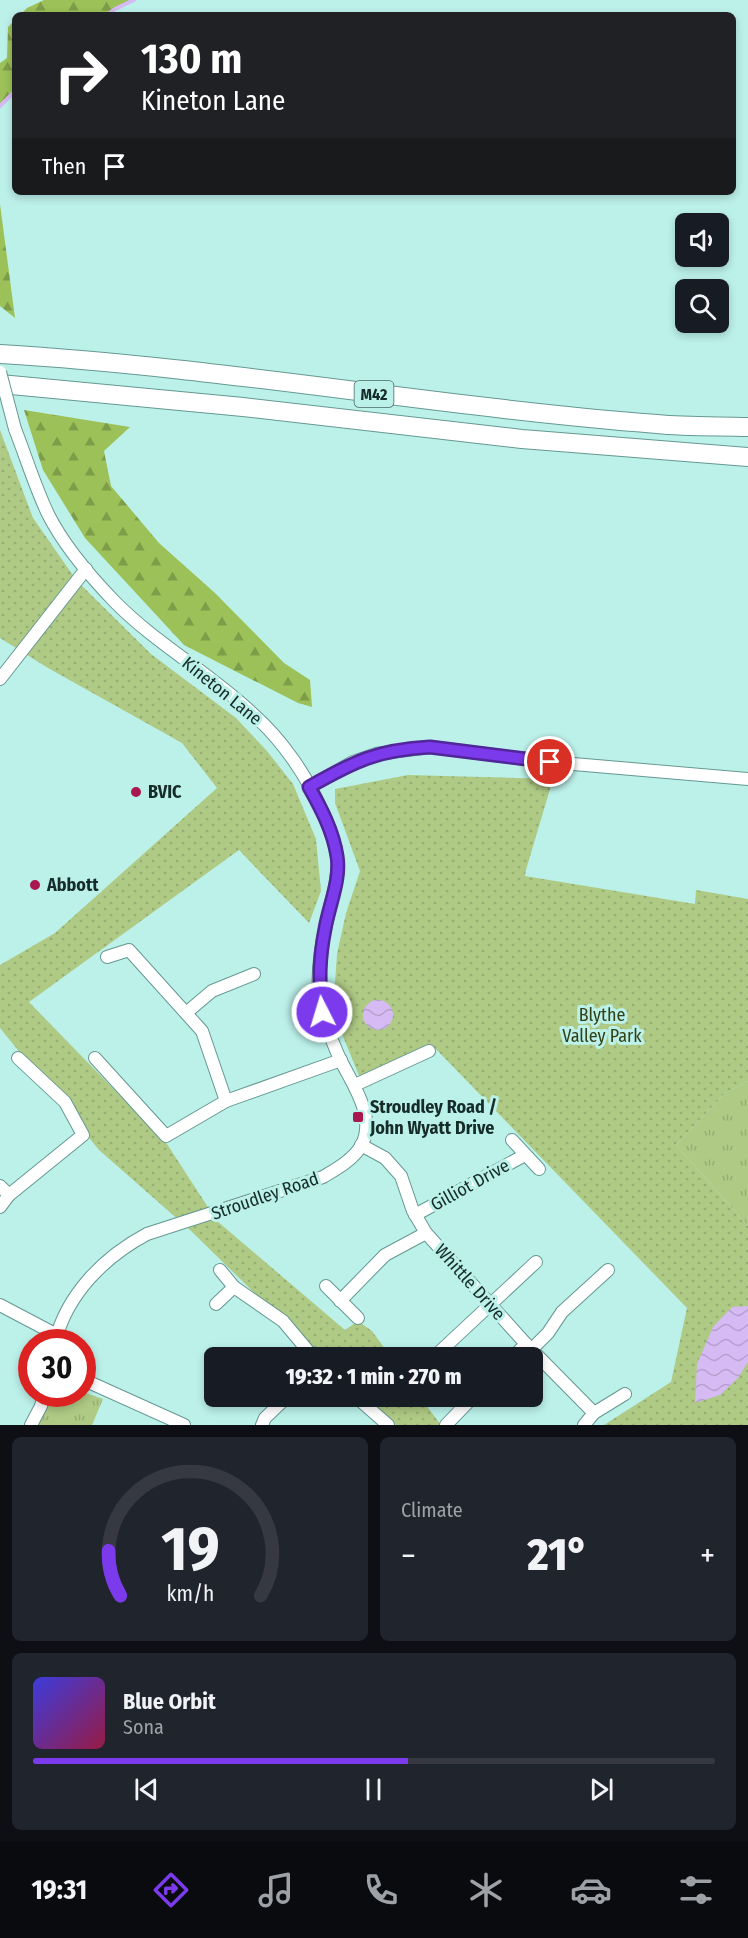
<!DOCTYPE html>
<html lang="en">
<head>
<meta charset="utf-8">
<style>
	:root { --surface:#171b24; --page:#20242c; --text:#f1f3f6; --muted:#9ea1a6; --line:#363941; --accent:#7c3aed }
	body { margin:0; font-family:"Fira Sans Condensed",sans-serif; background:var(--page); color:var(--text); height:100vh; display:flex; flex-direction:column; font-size:22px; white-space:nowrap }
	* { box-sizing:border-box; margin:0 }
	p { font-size:20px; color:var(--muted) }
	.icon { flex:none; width:33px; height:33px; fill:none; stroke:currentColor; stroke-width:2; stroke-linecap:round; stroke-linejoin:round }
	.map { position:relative; height:1425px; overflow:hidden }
	.details { display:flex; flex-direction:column; gap:12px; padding:12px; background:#0d0f14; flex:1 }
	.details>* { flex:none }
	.hud { position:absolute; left:12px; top:12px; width:724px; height:183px; border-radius:9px; box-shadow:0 3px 9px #0003; background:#202124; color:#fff; overflow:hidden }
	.fabs { position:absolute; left:675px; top:213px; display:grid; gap:12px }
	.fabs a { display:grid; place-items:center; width:54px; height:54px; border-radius:9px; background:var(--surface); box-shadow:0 3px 9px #0003; font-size:30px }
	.speed { position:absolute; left:18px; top:1329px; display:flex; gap:12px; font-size:30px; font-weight:700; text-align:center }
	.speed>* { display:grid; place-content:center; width:78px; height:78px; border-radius:50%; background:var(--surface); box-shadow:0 3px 9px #0003; line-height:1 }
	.speed .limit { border:9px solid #d22; background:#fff; color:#111 }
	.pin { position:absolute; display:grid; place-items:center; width:51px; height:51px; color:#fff; margin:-26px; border:3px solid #fff; border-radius:50%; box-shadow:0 2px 6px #0007 }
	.me { position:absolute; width:66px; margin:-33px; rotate:355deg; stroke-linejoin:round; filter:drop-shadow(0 0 4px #0008) }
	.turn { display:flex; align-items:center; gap:21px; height:126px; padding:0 30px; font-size:27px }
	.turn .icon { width:78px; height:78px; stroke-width:2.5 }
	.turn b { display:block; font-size:42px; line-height:51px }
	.then { display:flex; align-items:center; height:57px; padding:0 30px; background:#0003; gap:12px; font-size:22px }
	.big { font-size:45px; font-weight:800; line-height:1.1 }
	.details .tile { flex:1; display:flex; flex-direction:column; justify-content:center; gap:9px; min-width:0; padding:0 21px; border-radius:9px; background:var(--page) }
	.details .dial { align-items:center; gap:0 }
	.dial svg { height:156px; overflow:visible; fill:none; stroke:var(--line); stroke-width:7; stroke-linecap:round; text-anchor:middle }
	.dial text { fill:var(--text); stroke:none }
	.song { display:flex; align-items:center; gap:18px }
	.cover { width:72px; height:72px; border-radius:9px; background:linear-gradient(135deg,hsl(240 70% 55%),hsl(340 70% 35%)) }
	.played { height:6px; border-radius:3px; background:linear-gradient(90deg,var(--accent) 55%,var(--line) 55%) }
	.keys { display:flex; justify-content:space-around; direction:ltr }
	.heat { display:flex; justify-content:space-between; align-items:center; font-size:33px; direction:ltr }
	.details .tiles { flex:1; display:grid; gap:12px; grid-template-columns:1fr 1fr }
	.tile:last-child { grid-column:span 2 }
	.trip { position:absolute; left:204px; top:1347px; width:339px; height:60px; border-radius:9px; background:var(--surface); box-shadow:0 3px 9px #0003; font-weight:800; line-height:60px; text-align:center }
	.tab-bar { display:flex; height:96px; justify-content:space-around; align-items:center; background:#090b0e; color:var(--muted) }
	.tab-bar .icon { width:42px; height:42px }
	.tab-bar .active { color:var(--accent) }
	.tab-bar b { font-size:27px; color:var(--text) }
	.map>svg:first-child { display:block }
	.grass { fill:url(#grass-tufts) }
	.forest { fill:url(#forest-firs) }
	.park { fill:url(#park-dots) }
	.water { fill:url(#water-waves) }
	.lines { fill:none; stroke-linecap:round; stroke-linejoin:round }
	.stream { stroke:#d5baf3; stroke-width:4 }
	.minor-casing { stroke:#659892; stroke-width:14 }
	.highway-casing { stroke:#659892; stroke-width:20 }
	.minor { stroke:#fff; stroke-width:12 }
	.highway { stroke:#fff; stroke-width:18 }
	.minor-bridge-casing { stroke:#659892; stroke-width:14; stroke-linecap:butt }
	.minor-bridge { stroke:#fff; stroke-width:12 }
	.route-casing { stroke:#51269a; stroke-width:15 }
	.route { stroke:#7c3aed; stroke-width:10 }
	.poi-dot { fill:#a9174f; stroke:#bcf1ea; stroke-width:2 }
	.labels { text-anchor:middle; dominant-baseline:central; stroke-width:6; stroke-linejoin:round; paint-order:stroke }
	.shield { fill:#bcf1ea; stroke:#486763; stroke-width:1.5 }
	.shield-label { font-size:16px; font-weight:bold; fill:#162c29 }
	.street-label { font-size:18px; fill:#162c29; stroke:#bcf1ea }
	.poi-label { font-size:18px; font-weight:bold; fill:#162c29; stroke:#bcf1ea; text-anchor:start }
	.park-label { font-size:18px; fill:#324016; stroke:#bcf1ea }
</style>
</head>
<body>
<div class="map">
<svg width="748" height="1425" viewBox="0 0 748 1425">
	<defs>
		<pattern id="grass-tufts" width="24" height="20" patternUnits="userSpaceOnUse" patternTransform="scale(1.5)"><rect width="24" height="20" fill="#afca85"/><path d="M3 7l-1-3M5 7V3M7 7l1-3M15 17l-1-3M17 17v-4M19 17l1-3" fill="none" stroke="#96ae73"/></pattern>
		<pattern id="forest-firs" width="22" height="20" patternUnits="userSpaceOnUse" patternTransform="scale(1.5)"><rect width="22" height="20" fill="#9cc158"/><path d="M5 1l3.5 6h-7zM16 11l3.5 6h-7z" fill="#7e9d49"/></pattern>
		<pattern id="park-dots" width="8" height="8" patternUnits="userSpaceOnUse" patternTransform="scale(1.5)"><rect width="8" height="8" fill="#afca85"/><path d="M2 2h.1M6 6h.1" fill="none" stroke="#96ae73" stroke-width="1.8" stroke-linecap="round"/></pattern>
		<pattern id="water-waves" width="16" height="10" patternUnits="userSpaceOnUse" patternTransform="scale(1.5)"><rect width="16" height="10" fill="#d5baf3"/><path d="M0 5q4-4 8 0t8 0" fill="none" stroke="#b6a0d0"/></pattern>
	</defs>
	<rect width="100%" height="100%" fill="#bcf1ea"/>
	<!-- grass -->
	<g class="grass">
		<polygon points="748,1081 748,1226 676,1145 724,1094"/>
		<polygon points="83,1392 103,1399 92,1425 37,1425 51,1394 82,1394"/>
	</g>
	<!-- forest -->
	<g class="forest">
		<polygon points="44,0 134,0 115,9 107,15 20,15 27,8"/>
		<polygon points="15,20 15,91 0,106 0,63 7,58 8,27"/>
		<polygon points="0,204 15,318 0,306"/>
		<polygon points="24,410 130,427 104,451 111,486 159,543 215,593 284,663 310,680 312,707 298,703 184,645 85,538 43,470"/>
	</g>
	<!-- park -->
	<g class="park">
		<polygon points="0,430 33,518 77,581 151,654 236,718 267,751 293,784 316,839 321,891 309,923 239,850 29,1002 167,1144 217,1221 345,1330 358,1321 372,1331 391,1357 320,1357 189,1229 99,1150 0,1028 0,965 55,933 217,788 182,743 48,668 0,638"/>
		<polygon points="408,775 553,779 526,870 525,876 695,904 696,890 748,899 748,1081 724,1094 676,1145 748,1226 748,1425 604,1425 671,1382 687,1308 432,1045 360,1078 333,1012 337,954 346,913 360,871 335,803 335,789"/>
		<polygon points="360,1397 420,1397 441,1425 389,1425"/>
	</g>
	<!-- water -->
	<g class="water">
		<circle cx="378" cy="1015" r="15"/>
		<polygon points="748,1306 748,1362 738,1378 720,1395 695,1403 697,1364 713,1327 732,1307"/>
	</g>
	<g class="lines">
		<!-- stream -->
		<g class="stream">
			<polyline points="107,15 115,9 134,0"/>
			<polyline points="0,106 15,91"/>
		</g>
		<!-- minor casing -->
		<g class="minor-casing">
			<g id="minor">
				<path d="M15,429C26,457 35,487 48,514C64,546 89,575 114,601C156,644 210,673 254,715C282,740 307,776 322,811C328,824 336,843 337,858C339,877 332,897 328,916C321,944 314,986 323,1015C328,1030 334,1047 341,1061C353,1085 377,1118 361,1146C353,1160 336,1169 323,1177L147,1234C104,1257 67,1294 55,1342"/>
				<polyline points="0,679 86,569"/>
				<polyline points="309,787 353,762 376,754 430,747 550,762 748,779"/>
				<polyline points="107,957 129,950 202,1031 226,1101"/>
				<polyline points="186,1013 212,991 254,974"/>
				<polyline points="95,1058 166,1136 226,1101 341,1060"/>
				<polyline points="355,1085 429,1051"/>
				<polyline points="512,1140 539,1169"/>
				<polyline points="361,1145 385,1158 401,1176 413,1211 426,1233 526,1344 594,1413"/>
				<polyline points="0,1186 9,1195"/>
				<polyline points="0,1207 9,1195 83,1135 65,1102 18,1058"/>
				<polyline points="415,1215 525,1155"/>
				<polyline points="220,1270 234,1287 283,1321 314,1358"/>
				<polyline points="326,1286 358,1318"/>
				<polyline points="340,1301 385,1255 426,1233"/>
				<polyline points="216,1304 234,1287"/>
				<polyline points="0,1305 57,1335"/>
				<polyline points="532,1349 548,1333 562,1312 608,1270"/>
				<polyline points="433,1358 536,1262"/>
				<polyline points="512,1358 526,1344"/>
				<polyline points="82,1379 184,1425"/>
				<polyline points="355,1396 388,1425"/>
				<polyline points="31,1425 41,1406 44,1394"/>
				<polyline points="262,1425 265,1418 288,1396"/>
				<polyline points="446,1425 474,1396"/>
				<polyline points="584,1425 594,1413 625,1394"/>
			</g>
		</g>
		<!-- highway casing -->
		<g class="highway-casing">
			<g id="highway">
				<path d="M0,354C220,367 438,407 657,424C687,427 718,426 748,427"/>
				<polyline points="0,384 243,407 522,439 748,457"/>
			</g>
		</g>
		<!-- minor -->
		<use href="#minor" class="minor"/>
		<!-- highway -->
		<use href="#highway" class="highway"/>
		<!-- minor-bridge casing -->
		<g class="minor-bridge-casing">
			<polyline id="minor-bridge" points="0,372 15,429"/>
		</g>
		<!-- minor-bridge -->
		<use href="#minor-bridge" class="minor-bridge"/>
	</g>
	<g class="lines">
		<!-- route casing -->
		<g class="route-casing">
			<path id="route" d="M322,1012C319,981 319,959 325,929C329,905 341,880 337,856C333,831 321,808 309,787C355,761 377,750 430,747L550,762"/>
		</g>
		<!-- route -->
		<use href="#route" class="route"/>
	</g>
	<!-- markers -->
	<g class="poi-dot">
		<circle cx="136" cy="792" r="6"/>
		<circle cx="35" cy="885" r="6"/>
		<rect x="352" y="1111" width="12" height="12" rx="3"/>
	</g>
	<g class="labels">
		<!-- shield labels -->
		<rect class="shield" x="354.5" y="381" width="39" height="26" rx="4.5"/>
		<g class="shield-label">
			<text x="374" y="394">M42</text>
		</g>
		<!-- street labels -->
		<g class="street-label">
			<text transform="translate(222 691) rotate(39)">Kineton Lane</text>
			<text transform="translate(470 1185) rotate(-29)">Gilliot Drive</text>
			<text transform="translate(265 1196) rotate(-19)">Stroudley Road</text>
			<text transform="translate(470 1282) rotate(48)">Whittle Drive</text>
		</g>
		<!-- poi labels -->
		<g class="poi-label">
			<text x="148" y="792">BVIC</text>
			<text x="47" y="885">Abbott</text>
			<text x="370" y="1107">Stroudley Road /<tspan x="370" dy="21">John Wyatt Drive</tspan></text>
		</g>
		<!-- park labels -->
		<g class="park-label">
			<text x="602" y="1015">Blythe<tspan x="602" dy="21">Valley Park</tspan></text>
		</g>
	</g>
</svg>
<div class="fabs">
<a><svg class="icon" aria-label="sound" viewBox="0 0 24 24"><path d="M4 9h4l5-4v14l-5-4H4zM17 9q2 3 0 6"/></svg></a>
<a><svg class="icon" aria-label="search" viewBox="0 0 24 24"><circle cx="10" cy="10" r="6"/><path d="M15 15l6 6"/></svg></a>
</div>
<div class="speed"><div class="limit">30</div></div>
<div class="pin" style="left:550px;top:762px;background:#d93025"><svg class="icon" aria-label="arrive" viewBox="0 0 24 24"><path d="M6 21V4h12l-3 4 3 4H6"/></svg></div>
<svg class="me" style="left:322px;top:1012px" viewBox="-20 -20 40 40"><circle r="17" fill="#7c3aed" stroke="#fff" stroke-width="3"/><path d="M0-11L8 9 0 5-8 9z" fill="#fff"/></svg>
<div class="trip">19:32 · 1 min · 270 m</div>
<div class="hud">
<div class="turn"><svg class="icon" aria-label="right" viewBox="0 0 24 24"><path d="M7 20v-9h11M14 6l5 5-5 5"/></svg><div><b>130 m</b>Kineton Lane</div></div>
<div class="then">Then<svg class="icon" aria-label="arrive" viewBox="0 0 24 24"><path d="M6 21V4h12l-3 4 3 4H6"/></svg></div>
</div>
</div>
<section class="details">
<div class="tiles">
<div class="tile dial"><svg viewBox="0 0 100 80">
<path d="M14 69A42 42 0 1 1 86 69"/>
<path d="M14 69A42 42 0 0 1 8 46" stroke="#7c3aed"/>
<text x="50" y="56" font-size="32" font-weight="700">19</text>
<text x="50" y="72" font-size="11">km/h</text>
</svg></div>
<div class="tile"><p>Climate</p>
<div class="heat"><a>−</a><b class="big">21°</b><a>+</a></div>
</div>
<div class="tile">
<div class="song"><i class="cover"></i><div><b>Blue Orbit</b><p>Sona</p></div></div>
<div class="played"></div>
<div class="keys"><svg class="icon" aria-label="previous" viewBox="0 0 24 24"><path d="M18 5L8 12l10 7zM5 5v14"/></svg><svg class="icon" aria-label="pause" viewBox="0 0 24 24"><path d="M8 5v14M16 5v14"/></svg><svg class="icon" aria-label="next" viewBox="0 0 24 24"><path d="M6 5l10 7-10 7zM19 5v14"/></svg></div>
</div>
</div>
</section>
<nav class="tab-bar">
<b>19:31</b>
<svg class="icon active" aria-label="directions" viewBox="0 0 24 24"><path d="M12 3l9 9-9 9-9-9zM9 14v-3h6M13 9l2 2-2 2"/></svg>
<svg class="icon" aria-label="music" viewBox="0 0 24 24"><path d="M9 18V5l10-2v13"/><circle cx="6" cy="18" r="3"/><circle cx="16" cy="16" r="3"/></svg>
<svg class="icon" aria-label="phone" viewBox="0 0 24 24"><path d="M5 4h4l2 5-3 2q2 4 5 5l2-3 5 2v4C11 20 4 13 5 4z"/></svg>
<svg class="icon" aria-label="climate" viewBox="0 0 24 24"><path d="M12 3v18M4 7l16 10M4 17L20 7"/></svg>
<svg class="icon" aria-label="car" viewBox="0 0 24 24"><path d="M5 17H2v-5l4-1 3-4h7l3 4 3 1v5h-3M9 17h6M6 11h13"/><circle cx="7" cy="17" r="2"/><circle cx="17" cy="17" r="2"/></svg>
<svg class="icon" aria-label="filters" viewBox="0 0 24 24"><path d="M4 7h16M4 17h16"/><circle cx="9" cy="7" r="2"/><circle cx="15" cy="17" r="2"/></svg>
</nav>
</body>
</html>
